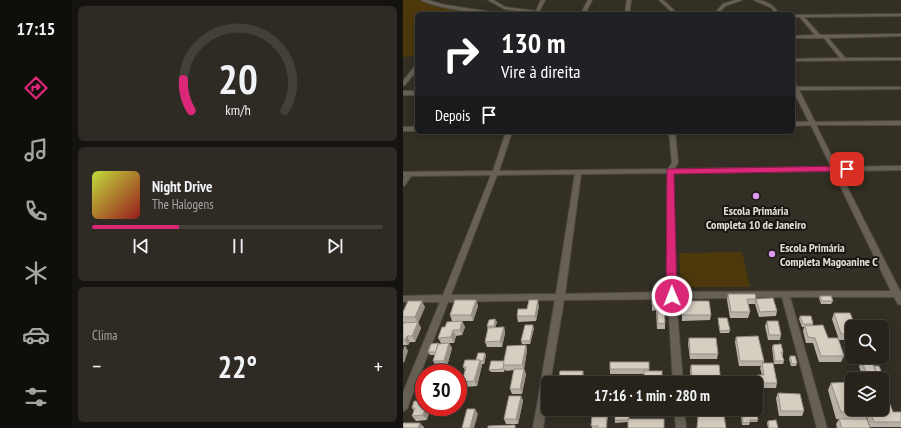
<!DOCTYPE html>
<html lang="pt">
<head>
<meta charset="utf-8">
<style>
	:root { --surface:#27231b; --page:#2f2b24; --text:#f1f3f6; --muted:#a4a4a3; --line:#43403a; --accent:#db2777 }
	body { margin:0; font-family:"PT Sans Narrow",sans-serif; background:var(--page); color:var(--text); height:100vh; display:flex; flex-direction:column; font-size:15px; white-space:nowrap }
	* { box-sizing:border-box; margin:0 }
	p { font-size:13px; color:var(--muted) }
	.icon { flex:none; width:22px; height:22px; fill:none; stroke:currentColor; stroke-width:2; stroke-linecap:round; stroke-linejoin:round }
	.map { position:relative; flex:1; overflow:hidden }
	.sheet { display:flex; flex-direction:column; gap:6px; padding:6px; background:#15130f; width:331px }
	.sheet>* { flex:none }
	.hud { position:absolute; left:12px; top:12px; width:380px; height:122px; border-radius:6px; box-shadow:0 2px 10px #0003,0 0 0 1px var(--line); background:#202124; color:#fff; overflow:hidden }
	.buttons { position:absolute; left:442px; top:320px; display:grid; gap:8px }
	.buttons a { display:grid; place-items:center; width:44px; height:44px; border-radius:6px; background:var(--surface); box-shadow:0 2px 10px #0003,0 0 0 1px var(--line); font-size:20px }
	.speed { position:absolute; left:12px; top:364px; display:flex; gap:8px; font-size:20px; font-weight:700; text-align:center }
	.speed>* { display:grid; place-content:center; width:52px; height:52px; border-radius:50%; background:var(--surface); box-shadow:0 2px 10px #0003,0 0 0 1px var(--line); line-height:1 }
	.speed .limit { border:6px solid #d22; background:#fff; color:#111 }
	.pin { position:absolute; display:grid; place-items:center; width:34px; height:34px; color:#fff; margin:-17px; border-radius:8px; box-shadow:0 2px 6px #0006 }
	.me { position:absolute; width:44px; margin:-22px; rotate:359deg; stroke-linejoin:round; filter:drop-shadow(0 0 3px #0008) }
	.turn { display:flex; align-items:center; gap:14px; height:84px; padding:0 20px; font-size:18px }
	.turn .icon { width:52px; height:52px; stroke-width:2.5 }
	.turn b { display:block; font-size:28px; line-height:34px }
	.then { display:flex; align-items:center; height:38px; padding:0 20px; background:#0003; gap:8px; font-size:15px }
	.big { font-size:30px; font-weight:700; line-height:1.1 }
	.sheet .widget { flex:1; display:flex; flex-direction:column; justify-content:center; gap:6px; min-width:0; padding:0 14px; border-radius:6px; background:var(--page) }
	.sheet .dial { align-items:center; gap:0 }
	.dial svg { height:104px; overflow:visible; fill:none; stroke:var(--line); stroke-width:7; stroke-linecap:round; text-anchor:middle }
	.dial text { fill:var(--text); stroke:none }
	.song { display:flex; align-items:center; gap:12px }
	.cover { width:48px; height:48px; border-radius:6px; background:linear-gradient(135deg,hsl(70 70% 55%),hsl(0 70% 35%)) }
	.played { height:4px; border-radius:2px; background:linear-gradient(90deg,var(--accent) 30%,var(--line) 30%) }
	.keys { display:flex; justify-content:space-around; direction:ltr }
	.heat { display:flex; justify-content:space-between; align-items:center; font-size:22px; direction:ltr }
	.trip { position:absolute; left:138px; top:376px; width:222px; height:40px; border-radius:6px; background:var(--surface); box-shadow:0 2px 10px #0003,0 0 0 1px var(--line); font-weight:700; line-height:40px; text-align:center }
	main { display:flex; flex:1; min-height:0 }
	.tab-bar { display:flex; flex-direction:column; width:72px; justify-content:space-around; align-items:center; background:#100e0b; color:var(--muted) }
	.tab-bar .icon { width:28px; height:28px }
	.tab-bar .current { color:var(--accent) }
	.tab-bar b { font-size:18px; color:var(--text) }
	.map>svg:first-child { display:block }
	.green { fill:#4c380b }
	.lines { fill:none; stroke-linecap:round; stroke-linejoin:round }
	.minor-casing { stroke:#504b42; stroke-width:2 }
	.minor { fill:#676155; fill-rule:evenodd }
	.wall { fill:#b8b1a6 }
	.shaded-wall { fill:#969087 }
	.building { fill:#d6cec1; stroke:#969087 }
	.route { fill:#db2777; stroke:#8e194d }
	.poi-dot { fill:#dd99f3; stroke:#1a1712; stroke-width:1.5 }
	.labels { text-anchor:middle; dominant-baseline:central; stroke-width:4; stroke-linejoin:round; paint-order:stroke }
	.poi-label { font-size:12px; font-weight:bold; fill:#e4e0d9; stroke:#1a1712 }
</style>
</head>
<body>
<main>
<nav class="tab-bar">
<b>17:15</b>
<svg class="icon current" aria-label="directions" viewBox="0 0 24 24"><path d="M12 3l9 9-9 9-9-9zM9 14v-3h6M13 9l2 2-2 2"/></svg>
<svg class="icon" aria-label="music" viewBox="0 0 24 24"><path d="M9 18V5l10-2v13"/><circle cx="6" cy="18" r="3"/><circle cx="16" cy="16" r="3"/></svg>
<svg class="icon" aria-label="phone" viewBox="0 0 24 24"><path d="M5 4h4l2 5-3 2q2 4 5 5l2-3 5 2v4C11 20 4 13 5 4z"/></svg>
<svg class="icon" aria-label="climate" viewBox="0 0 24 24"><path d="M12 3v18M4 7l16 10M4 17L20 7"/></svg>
<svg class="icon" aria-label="car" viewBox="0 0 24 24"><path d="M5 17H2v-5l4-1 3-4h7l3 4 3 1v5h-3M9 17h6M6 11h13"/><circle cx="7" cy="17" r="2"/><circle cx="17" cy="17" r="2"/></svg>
<svg class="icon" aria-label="filters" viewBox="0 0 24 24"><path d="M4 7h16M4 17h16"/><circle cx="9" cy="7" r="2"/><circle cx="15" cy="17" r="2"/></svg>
</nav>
<section class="sheet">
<div class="widget dial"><svg viewBox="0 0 100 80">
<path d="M14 69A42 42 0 1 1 86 69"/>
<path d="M14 69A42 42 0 0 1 8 45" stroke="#db2777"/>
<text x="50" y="56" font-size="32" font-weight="700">20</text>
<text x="50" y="72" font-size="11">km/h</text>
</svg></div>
<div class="widget">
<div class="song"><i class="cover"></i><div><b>Night Drive</b><p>The Halogens</p></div></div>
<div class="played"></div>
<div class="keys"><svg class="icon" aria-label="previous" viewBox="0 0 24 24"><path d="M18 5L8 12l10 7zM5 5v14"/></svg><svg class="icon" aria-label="pause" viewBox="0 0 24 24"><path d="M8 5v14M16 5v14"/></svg><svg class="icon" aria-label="next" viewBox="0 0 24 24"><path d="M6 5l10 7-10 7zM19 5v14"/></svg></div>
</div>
<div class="widget"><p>Clima</p>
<div class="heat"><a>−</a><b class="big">22°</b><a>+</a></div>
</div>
</section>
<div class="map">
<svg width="498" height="428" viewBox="0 0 498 428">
	<rect width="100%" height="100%" fill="#342f24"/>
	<!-- green -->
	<g class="green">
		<polygon points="0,0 16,0 41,7 92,14 14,14 14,56 0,57"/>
		<polygon points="339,252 347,287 278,287 276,253"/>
	</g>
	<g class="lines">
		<!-- minor casing -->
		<g class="minor-casing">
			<g id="minor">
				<path d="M18,0H24L42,5L102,14C81,14 36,9 18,0Z"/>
				<polygon points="85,0 90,0 102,7 133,11 138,0 142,0 136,12 145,14 134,14 101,9"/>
				<polygon points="185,0 189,0 182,14 178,14"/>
				<polygon points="224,0 228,0 226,14 222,14"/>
				<polygon points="256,0 260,0 275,14 271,14"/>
				<polygon points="333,0 339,0 322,6 315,14 311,14 320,4"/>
				<path d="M351,0C362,0 371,5 376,14H372L369,8Z"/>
				<polygon points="498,14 498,16 401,17 417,35 498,34 498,36 425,38 442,58 498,58 498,60 390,61 390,59 437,58 421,38 390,38 390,36 412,35 397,17 390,17 390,15"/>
				<polygon points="12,66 14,66 14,70 2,85 0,85 0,81"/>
				<path d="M390,83H392L394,87H498V89L396,90L412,122L498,121V125H413L434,167L498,166V170L436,171L497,291H498V305L495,304L491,297H387L424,428H414L379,297L273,299L280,383H270L265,299L161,300L147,383H145V398L140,428H130L152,300L45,302L5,406L4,409L0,411V393L37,302H0V296L40,295L88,175L8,176L2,185L0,186V179L2,176H0V172L90,171L103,132H109L96,171L265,169L269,163L266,132H272L275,163L271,169L428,167L408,125L390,126V122H406L390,90ZM430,171L488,291L273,292L270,173ZM264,173L265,292L162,294L178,174ZM172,174L153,294L48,295L94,175Z"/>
				<rect x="0" y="91" width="14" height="4"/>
				<rect x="0" y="127" width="14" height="4"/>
				<polygon points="271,409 281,409 283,428 273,428"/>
			</g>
		</g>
		<!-- minor -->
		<use href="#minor" class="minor"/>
	</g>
	<!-- wall -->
	<g class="wall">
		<polygon points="325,294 353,299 352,304 345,304 347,312 345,318 327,318 324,300"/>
		<polygon points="417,296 430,301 428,304 418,304 416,298"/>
		<polygon points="249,298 258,304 262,323 262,329 254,329 253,310 249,311"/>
		<polygon points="353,299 374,311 373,316 356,317 352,304"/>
		<polygon points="73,300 75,306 70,321 49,321 47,315"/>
		<polygon points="279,301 308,315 307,320 279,321"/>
		<polygon points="136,306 133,321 115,322 114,316 124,309"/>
		<polygon points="22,307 15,323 18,328 12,342 7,342 5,345 0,345 0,323 1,323 0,321 0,312"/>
		<polygon points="431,313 449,327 449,355 443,340 436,340 429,319"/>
		<polygon points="397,316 410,324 410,326 425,338 441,356 438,362 416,362 410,343 403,343 400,331 401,327 399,327 396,319"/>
		<polygon points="315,318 327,330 326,333 317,333 315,321"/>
		<polygon points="92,319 94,322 92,327 101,327 102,333 99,347 84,347 82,342 85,329 84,326"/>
		<polygon points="59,321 62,327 59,335 53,336 51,343 38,343 35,338 42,327"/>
		<polygon points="364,321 378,335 377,340 365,340 362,326"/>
		<polygon points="131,328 127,344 119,344 118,341"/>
		<polygon points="333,337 361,361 360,363 374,383 373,388 354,388 352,380 354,375 359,375 357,368 358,366 336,366 332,342"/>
		<polygon points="286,338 315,354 314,359 287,359 285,344"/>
		<polygon points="35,343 36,344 46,343 49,348 44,366 33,366 30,361 32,355 27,355 25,352"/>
		<polygon points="123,345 124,350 121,369 123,374 119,394 109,394 107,389 111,370 103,371 102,369 101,372 88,372 86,370 101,361"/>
		<polygon points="370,345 380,352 380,355 379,355 381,361 380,364 371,364 369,348"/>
		<polygon points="83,355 81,364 79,364 79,365 74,386 62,387 59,382 62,370 60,367"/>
		<polygon points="387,356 394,363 393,366 388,366 386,359"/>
		<polygon points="450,357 468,357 469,359 467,361 484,385 482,387 479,387 479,379 461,379 456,367 457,364 452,364"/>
		<polygon points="246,362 246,371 241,374 207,374 207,369"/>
		<polygon points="288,365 318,383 288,383 287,371"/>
		<polygon points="428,383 467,411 463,419 433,419 425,390"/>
		<polygon points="375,393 401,411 399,416 376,416 373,398"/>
		<polygon points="118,396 120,401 115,424 103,424 101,419"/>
		<polygon points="15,401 24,420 13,421 9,416 11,411 9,408"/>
		<polygon points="208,409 215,409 215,413 226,412 225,422 212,423 212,414 208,414"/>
		<polygon points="299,409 321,409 320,412 300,412"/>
		<polygon points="345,409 355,420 354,422 347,422 346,425 339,425 338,416 339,413 344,413"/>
		<polygon points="472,409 479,409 490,412 498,412 498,427 467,427 464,417 467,412 473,412"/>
		<polygon points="189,417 204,428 189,428"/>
		<polygon points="436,419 467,428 434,428 433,424"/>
		<polygon points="365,421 375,428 365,428 364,423"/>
	</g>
	<!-- shaded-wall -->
	<g class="shaded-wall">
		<polygon points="73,300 75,306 70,321 68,315"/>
		<polygon points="135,300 136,306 133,321 132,316"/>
		<polygon points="19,301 22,307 15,323 12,317"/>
		<polygon points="92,319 94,322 92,329 91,326"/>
		<polygon points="59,321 62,327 59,335 57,330"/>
		<polygon points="15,322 18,328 12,342 9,336"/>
		<polygon points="130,325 131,328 127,344 127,341"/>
		<polygon points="101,327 102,333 99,347 97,341"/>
		<polygon points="50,330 53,336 51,343 48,337"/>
		<polygon points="4,336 7,342 5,345 2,340"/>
		<polygon points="46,343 49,348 44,366 41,361"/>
		<polygon points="2,345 5,351 1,363 0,362 0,350"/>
		<polygon points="123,345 124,350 121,370 121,369 123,374 119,394 117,389 121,370 119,365"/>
		<polygon points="82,353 83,355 81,364 80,361"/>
		<polygon points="77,360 79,365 74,386 71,381"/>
		<polygon points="37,368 39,373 35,373"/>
		<polygon points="180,371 181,376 180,383 179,383"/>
		<polygon points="118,396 120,401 115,424 113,419"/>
		<polygon points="23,407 28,407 24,420 20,415"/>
		<polygon points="72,409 75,414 71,428 67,428"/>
		<polygon points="205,409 204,428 203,428"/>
		<polygon points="17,423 21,427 21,428 15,428"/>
	</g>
	<!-- building -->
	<g class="building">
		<polygon points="325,294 352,294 353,299 344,299 347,312 328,312"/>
		<polygon points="417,296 428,296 430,301 419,301"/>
		<polygon points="258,297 258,304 261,304 262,323 255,324 254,305 249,305 249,298"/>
		<polygon points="370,298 374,311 357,312 353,299"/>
		<polygon points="52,300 73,300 68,315 47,315"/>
		<polygon points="126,300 135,300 132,316 114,316 115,309 124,309"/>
		<polygon points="5,301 19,301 12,317 0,317 0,312"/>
		<polygon points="279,301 306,301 308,315 280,315"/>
		<polygon points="431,313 447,313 453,327 449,327 449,342 446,334 438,334"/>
		<polygon points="397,316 408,316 410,324 400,324"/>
		<polygon points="315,318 324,318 327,330 317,331"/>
		<polygon points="92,319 91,326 84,326 86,320"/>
		<polygon points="59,321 57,330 50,330 48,337 35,338 39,327 42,327 44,322"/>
		<polygon points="364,321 375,321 378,335 366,335"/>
		<polygon points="15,322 9,336 4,336 2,340 0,340 0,323"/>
		<polygon points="122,325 130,325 127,341 118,341"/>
		<polygon points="420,325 425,338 435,338 441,356 418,356 412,338 405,337 402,326"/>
		<polygon points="101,327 97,341 82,342 85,328"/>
		<polygon points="355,336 361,361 337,361 333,337"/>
		<polygon points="286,338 313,338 315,354 287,354"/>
		<polygon points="35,343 33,352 25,352 28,344"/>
		<polygon points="46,343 41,361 30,361 35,344"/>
		<polygon points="378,344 380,352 378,352 381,361 372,361 370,345"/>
		<polygon points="123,345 119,365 100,365 104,346"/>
		<polygon points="75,353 82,353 80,361 77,361 77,360 73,360"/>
		<polygon points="387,356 392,356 394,363 389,364"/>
		<polygon points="455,357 468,357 469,359 455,359"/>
		<polygon points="62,360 77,360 71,381 59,382 63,367 60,367"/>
		<polygon points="88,361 101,361 100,369 86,370"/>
		<polygon points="469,361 476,379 466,379 459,362"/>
		<rect x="207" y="362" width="39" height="7"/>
		<polygon points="359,363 370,363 374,383 355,383 354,375 361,375"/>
		<polygon points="288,365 316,365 318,383 289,383"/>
		<polygon points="471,366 476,366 484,385 479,385 479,379 476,379"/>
		<polygon points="37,368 35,373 25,373 26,369"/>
		<polygon points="111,369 121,369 117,389 107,389"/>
		<polygon points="157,371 180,371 179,383 155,383"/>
		<rect x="241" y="371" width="18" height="12"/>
		<polygon points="21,375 21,380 19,380"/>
		<polygon points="449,382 449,409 467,409 467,411 438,412 428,383"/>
		<polygon points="375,393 397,394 401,411 378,411"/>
		<polygon points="17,394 21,394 21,407 23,407 20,415 9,416 12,408 9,408 11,401 15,401"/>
		<polygon points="106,396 118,396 113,419 101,419"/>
		<polygon points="479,402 486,402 490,412 498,412 498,422 471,422 467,412 478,412 477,409 479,409"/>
		<polygon points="64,409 72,409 67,428 59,428"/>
		<polygon points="197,409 205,409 204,419 204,417 197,417"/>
		<polygon points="208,409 215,409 215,412 207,412"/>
		<polygon points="345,409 353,409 355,420 347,420 347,422 340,423 339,413 346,413"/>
		<polygon points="226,412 226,419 225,419 225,420 212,420 212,413"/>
		<polygon points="295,416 321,416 323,428 294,428"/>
		<polygon points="189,417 204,417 203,428 195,428 195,426 188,426"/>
		<rect x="225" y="419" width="36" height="9"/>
		<polygon points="436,419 464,419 467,428 439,428"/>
		<polygon points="373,420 375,428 366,428 365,421"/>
		<polygon points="0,423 17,423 15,428 0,428"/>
		<polygon points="112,425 112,428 85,428 85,426"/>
	</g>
	<!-- route -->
	<polygon class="route" points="444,166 447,167 447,171 271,174 274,296 273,299 269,300 265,299 263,296 264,169"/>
	<!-- markers -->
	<g class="poi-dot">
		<circle cx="353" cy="196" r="4"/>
		<circle cx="369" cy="254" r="4"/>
	</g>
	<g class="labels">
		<!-- poi labels -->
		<g class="poi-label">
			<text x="353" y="210">Escola Primária<tspan x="353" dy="14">Completa 10 de Janeiro</tspan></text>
			<text x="377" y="247" text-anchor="start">Escola Primária<tspan x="377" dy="14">Completa Magoanine C</tspan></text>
		</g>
	</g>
</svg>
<div class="buttons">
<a><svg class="icon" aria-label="search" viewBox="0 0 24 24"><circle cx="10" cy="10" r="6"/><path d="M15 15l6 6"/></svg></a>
<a><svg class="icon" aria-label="layers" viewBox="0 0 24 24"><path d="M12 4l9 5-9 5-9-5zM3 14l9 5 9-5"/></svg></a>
</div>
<div class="speed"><div class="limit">30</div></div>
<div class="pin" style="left:444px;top:169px;background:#d93025"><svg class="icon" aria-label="arrive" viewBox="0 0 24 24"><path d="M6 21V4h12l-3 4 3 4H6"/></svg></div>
<svg class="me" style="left:269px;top:296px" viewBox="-20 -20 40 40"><circle r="17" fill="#db2777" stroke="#fff" stroke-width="3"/><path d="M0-11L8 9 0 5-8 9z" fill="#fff"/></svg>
<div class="trip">17:16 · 1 min · 280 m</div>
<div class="hud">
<div class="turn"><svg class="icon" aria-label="right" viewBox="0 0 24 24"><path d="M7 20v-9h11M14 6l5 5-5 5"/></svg><div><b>130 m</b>Vire à direita</div></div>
<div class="then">Depois<svg class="icon" aria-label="arrive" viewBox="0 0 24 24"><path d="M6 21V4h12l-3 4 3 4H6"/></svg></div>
</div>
</div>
</main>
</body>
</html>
